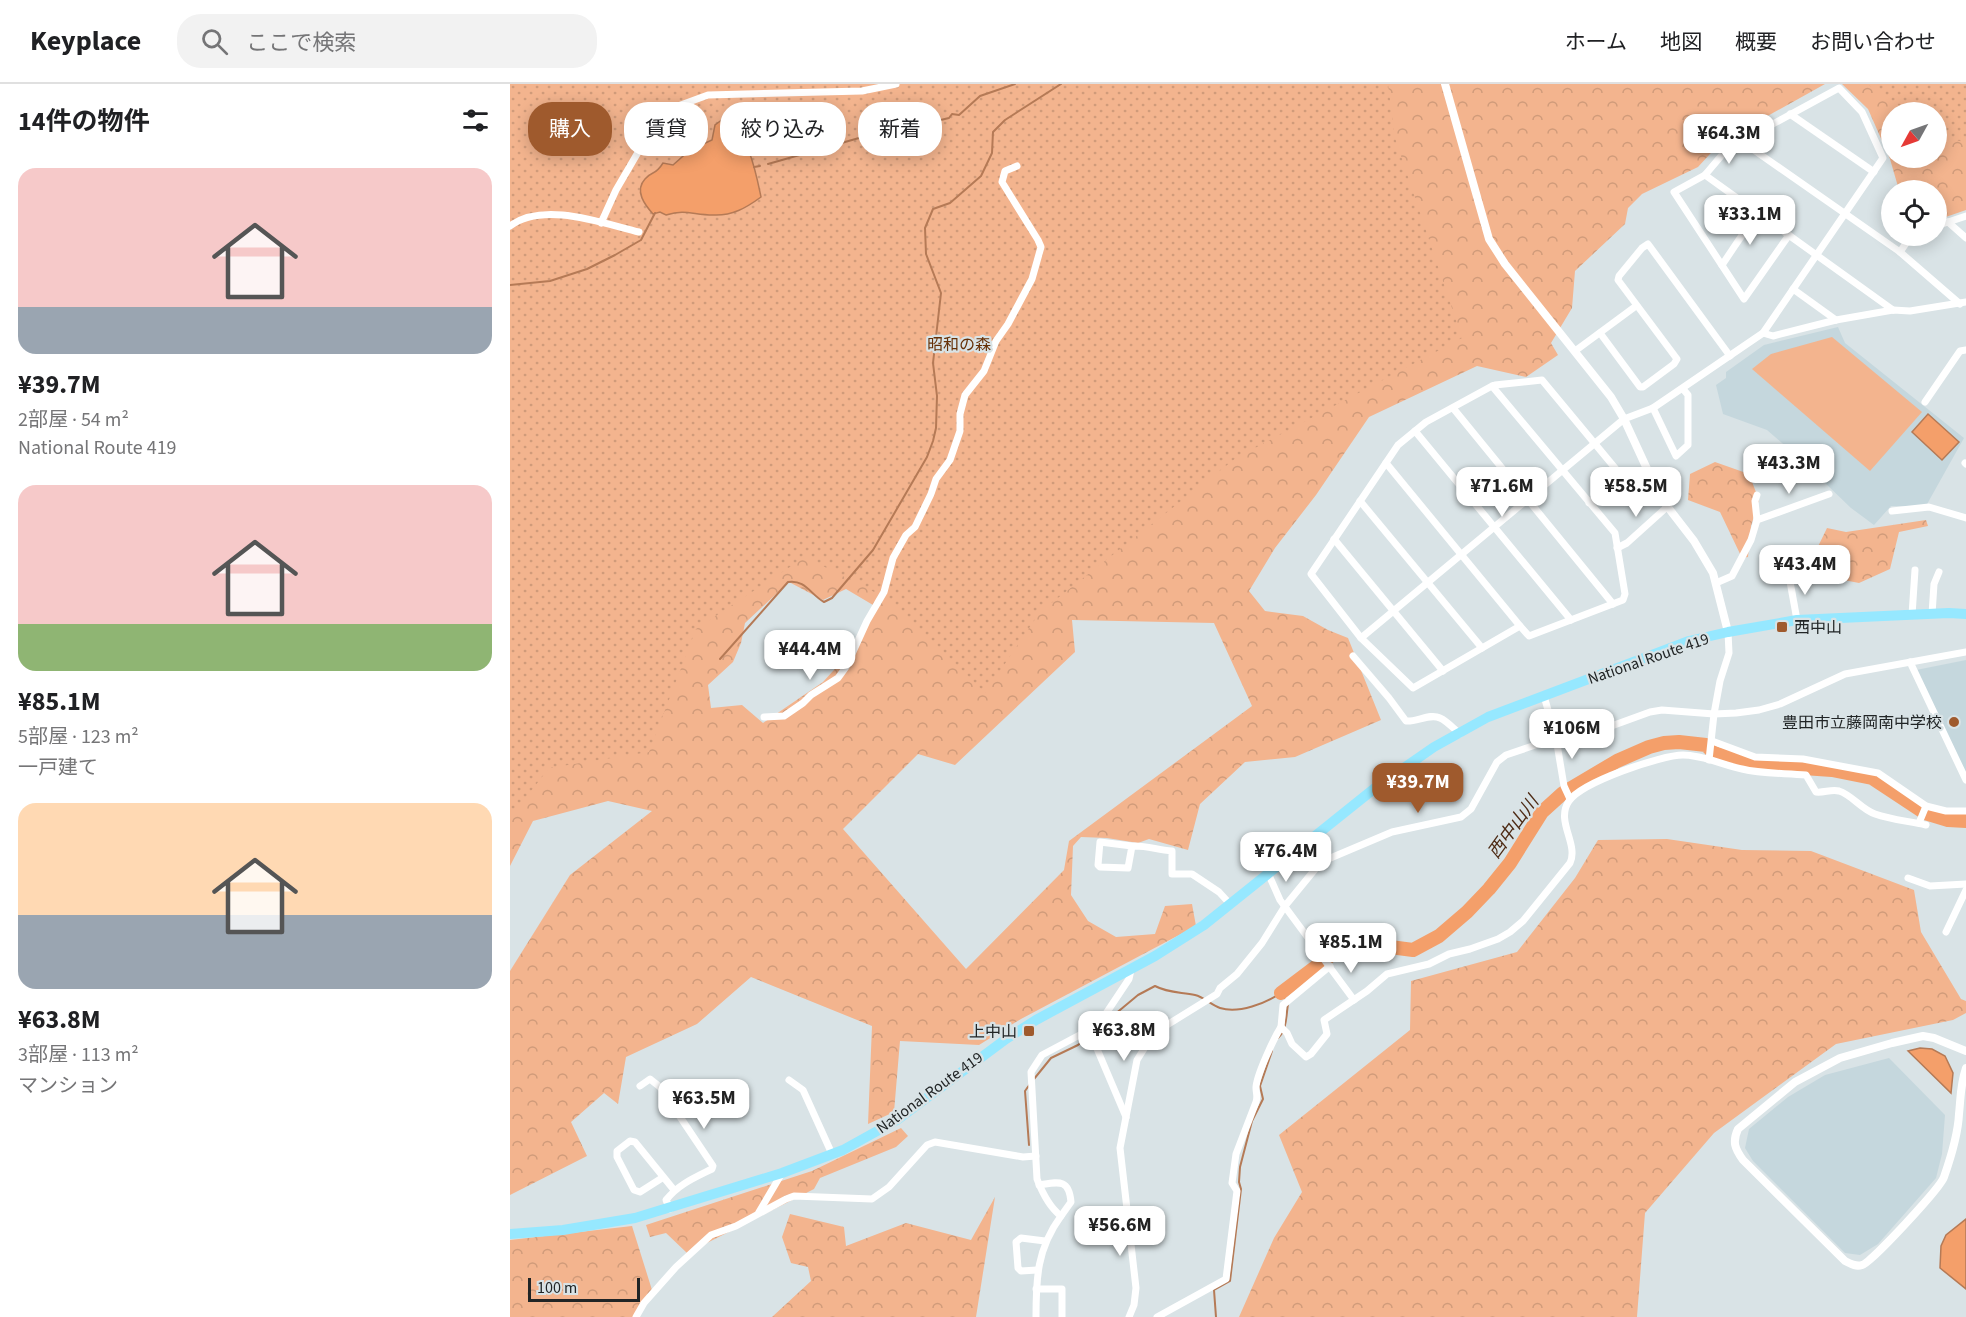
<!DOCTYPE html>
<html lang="ja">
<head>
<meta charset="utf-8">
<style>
  body { margin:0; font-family:"Source Sans 3","Noto Sans JP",sans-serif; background:#f2f2f2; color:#202124; height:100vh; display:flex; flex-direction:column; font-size:22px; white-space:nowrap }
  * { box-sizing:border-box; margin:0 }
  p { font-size:20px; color:#757577 }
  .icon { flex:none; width:33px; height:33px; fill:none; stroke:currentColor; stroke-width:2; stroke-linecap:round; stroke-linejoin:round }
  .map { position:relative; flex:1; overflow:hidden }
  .sheet { display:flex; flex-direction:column; background:#fff; width:510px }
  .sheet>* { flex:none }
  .top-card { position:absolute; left:18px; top:18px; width:570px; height:54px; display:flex; gap:12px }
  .needle { width:39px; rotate:230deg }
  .buttons { position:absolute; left:1371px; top:18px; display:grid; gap:12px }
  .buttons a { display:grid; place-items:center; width:66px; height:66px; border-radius:50%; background:#fff; box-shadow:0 3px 15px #0003; font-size:30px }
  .scale { position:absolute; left:18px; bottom:15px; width:112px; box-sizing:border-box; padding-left:6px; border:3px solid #212526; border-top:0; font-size:16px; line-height:21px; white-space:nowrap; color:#212526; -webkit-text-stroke:4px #d9e3e6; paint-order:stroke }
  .price { position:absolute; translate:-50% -51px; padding:0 14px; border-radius:12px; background:#fff; color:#222; font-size:20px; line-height:39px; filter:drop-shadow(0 2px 3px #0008) }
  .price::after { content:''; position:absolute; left:50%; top:36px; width:18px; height:14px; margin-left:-9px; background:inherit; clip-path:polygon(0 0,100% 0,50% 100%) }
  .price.current { background:#9f5a2d; color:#fff }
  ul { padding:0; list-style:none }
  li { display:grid; align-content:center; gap:12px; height:318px; padding:0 18px }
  li span { display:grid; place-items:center; height:186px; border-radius:18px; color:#555 }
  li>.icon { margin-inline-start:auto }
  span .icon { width:108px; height:108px; fill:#fffc; stroke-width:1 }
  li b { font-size:26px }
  h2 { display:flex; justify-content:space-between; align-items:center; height:72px; padding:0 18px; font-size:26px }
  .chip { padding:0 21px; border-radius:24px; background:#fff; box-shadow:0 3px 15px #0003; font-size:21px; line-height:54px }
  .chip.current { background:#9f5a2d; color:#fff }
  header { display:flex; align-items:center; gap:36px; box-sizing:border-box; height:84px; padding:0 30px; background:#fff; border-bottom:2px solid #e0e0e0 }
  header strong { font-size:28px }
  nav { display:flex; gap:33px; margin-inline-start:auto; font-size:21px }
  .search { width:420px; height:54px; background:#f2f2f2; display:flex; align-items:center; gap:15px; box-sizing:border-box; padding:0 21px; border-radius:24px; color:#757577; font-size:22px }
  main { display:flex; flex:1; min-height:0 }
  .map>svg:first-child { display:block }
  .built { fill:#c5d7dd }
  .forest { fill:url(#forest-crowns); fill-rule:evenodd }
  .park { fill:url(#park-dots) }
  .garden { fill:#f3b48e }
  .water { fill:#f49f6a; stroke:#b57a56; stroke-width:1.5 }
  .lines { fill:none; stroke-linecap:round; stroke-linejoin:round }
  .stream { stroke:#b57a56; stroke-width:2 }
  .river { stroke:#f49f6a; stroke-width:14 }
  .minor { stroke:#fff; stroke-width:7 }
  .tertiary { stroke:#fff; stroke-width:8 }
  .trunk { stroke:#96e8ff; stroke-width:10 }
  .poi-dot { fill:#9f5a2d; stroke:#d9e3e6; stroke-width:2 }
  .labels { text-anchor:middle; stroke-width:4.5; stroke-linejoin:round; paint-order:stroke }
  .park-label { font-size:16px; fill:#663006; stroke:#d9e3e6 }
  .poi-label { font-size:16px; fill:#212526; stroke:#d9e3e6; text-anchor:end }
  .street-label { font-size:16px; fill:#212526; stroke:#d9e3e6 }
  .water-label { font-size:18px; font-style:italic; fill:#4e2b15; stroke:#d9e3e6 }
</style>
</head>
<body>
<header>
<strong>Keyplace</strong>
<div class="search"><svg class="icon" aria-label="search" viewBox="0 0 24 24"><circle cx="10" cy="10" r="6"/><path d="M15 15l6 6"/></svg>ここで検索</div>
<nav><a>ホーム</a><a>地図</a><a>概要</a><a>お問い合わせ</a></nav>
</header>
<main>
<section class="sheet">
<h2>14件の物件<svg class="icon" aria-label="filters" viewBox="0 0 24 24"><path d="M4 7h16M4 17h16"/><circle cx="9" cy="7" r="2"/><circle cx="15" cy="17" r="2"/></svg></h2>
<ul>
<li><span style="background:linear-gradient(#f6c9c9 75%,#9aa5b1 0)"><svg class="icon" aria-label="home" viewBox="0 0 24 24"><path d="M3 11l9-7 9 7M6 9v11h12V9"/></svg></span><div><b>¥39.7M</b><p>2部屋 · 54 m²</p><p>National Route 419</p></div></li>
<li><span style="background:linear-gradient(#f6c9c9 75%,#8fb573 0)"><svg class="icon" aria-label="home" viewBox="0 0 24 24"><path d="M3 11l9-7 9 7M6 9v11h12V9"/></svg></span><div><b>¥85.1M</b><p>5部屋 · 123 m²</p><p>一戸建て</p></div></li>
<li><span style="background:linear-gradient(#ffd9b3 60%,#9aa5b1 0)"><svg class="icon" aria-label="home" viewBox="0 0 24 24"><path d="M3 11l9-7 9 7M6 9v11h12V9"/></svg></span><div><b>¥63.8M</b><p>3部屋 · 113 m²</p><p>マンション</p></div></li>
</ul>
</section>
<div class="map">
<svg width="1456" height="1233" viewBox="0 0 1456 1233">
  <defs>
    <pattern id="forest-crowns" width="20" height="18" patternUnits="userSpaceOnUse" patternTransform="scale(1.5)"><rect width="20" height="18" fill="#f3b48e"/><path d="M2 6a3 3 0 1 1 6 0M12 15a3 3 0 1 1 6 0" fill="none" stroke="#d09b7a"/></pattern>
    <pattern id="park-dots" width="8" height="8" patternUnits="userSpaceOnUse" patternTransform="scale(1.5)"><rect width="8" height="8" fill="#f3b48e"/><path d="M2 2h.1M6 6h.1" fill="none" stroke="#d09b7a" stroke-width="1.8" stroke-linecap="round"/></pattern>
  </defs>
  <rect width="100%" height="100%" fill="#d9e3e6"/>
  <g class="built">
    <polygon points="1328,243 1335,259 1454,354 1416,422 1381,422 1364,441 1341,424 1286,371 1257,346 1213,330 1206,301 1216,294 1216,288 1254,261"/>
    <polygon points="1456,576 1456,690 1406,586"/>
    <polygon points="1379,974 1435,1031 1432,1070 1426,1094 1368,1160 1350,1171 1335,1169 1243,1077 1235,1064 1239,1045 1278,1013 1315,991"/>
  </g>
  <g class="forest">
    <path d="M0,0h1315l-104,58 -23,25 -56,27 -14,14 -3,16 -50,47 -3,37 -21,35 7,12 -32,22 -49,-11 -108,51 -53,78 -41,53 -26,43 16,20 38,5 25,14 20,8 33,82 -86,37 -50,5 -45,42 -12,46 -39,-11 -11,4 -31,-5 -26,-1 -8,9 -2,49 17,26 28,16 39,-3 10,-28 27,-2 4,22 -175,93 -42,26 -79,-4 -6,71 -26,12 4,-98 -121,-49 -54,47 -71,33 -8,47 -14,-11 -33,29 16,34 -77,39v-224l60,-96 82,-64 -44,-10 -75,20 -23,45zM279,498l34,18 23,-11 27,16 -20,44 -30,33 -60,41 -21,-18 -31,3 -3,-23 25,-23 8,-19 4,-20zM562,536l142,3 38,83 -183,135 -5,29 -98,99 -123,-140 75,-75 37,11 120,-113z"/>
    <path d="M1332,0h124v126l-29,10 -1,-30h-37l-9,-31 -22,-50zM1382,28h44v46h-44z"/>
    <polygon points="1205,378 1239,390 1249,416 1241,442 1238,473 1232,474 1210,428 1178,416 1180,390"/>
    <polygon points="1416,436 1418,442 1389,448 1380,485 1349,499 1313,492 1300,479 1317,444 1336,448"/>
    <polygon points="1157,755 1232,766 1301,767 1404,806 1411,848 1451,915 1456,917 1456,929 1443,936 1326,960 1204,1049 1135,1129 1127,1233 729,1233 764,1154 792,1108 769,1051 900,946 901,897 1007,868 1065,794 1088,756"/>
    <polygon points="391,1044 398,1052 386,1063 310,1094 304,1105 177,1169 156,1149 140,1153 136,1141 302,1087"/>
    <polygon points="485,1113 466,1233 262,1233 301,1197 298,1183 281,1179 272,1153 280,1130 334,1143 336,1162 396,1139 461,1156"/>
    <polygon points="122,1142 142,1206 123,1233 0,1233 0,1156"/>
  </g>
  <g class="park">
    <polygon points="0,0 878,0 885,54 952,254 726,374 530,528 475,609 382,517 295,473 186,545 139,668 39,684 0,734"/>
    <polygon points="1357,0 1456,0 1456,58 1438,55 1427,47 1426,28 1399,28"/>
  </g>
  <polygon class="garden" points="1322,253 1412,328 1360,387 1242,285 1261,270"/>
  <g class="water">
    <path d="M213,35c25,10 33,54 38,78 -15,11 -29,19 -48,18 -20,0 -27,-6 -47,0l-6,-3 -7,2c-8,-9 -19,-23 -8,-35 8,-9 10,-3 18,-16l10,2 17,-15 22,-10 3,-15z"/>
    <polygon points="1418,330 1449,358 1432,376 1402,348"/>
    <polygon points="1410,964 1422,965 1435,972 1443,989 1441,1009 1398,967"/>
    <polygon points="1456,1135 1456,1205 1430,1184 1431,1162 1436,1151"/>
  </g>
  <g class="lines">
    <g class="stream">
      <polyline points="258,80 363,50 386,40 401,42 414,40 439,34 442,30 449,31 470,12 505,0"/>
      <polyline points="244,83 250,82"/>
      <polyline points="0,201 40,197 77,185 105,171 131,156 145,129"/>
      <path d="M210,575l68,-77c17,-3 23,13 36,20l8,-4 41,-48 54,-93 6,-16 3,-13 1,-32 -4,-33 8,-70 -15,-39 -1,-26 8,-19 17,-6 31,-27 11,-23 1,-21 12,-12 56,-36"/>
      <path d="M768,954c9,-8 8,-22 10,-34"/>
      <path d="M524,995l17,-21 27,-13 60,-50 17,-9c13,7 26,6 40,9 9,2 16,10 25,13 19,6 46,-5 61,-15l4,6"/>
      <polyline points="519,1061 515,1007 520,1000"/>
      <polyline points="706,1233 704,1206 720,1197 731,1105 729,1098 730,1083 742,1037 753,1015 750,1002 762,967"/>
    </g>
    <polyline class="river" points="771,909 824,869 836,863 850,859 903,866 929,852 957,828 979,805 1000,779 1032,728 1053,709 1107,677 1139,663 1154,659 1169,658 1196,661 1204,669 1222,674 1264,682 1322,686 1362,694 1415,729 1438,736 1456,737"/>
    <g class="minor">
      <polyline points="1280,30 1364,88"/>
      <polyline points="1231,57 1390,168 1450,220"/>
      <polyline points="1195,91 1383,226"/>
      <polyline points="1438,138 1456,154"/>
      <polyline points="91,139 106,106 144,41 168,22 198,11 352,7 386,0"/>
      <path d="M0,142c33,-25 92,-3 129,6"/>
      <polyline points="1426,142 1456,132"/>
      <polyline points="1390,168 1401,152"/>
      <polyline points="1212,181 1247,129"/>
      <polyline points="1283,205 1326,236"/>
      <polyline points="1090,249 1130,303 1133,303 1164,280 1167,275 1108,196 1109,192 1132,164 1138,160 1220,272"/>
      <polyline points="1253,249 1263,252 1326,236 1383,226 1400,227 1456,218"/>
      <polyline points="1065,267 1126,222"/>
      <polyline points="982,302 1105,449 1115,510 1113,516 1019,552 1010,542 903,604 851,554 801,490 888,361 916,338 982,302 985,301 1032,296 1110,390 1110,393 1079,419"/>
      <polyline points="1415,318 1450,267 1456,266"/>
      <polyline points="943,324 1103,520"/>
      <polyline points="1143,324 1166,372 1178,361 1178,311 1173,305"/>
      <polyline points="905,347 1061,536"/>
      <polyline points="876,379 1010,542"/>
      <polyline points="1455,379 1456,380"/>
      <polyline points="850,417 972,564"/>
      <polyline points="1382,427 1419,423 1456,434"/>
      <polyline points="1247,436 1319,410"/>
      <polyline points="824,455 933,587"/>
      <polyline points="1107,464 1117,459 1157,423"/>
      <polyline points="1279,492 1287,536"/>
      <polyline points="1206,499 1222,492 1241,456 1247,436 1245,417 1247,411"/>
      <polyline points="1422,530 1424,500 1429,488"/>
      <polyline points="1402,531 1405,486"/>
      <polyline points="851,554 1114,335 1143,324 1253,249 1373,74 1352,28 1329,4 1217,65 1195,91 1164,108 1234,215 1279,151"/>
      <path d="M843,572l36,42 17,23c11,1 24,-8 34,-3 7,3 14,11 20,16"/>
      <polyline points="1400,578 1456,696"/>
      <polyline points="1034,612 1046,654 1054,702 1060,715"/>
      <polyline points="254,633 274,632 293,619 301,611 328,594 336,583 357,537 374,508 383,474 396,451 405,443 421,410 426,395 440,376 450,347 450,330 455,311 474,287 486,257 498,240 522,195 531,163 528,156 492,98 495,87 507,82"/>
      <polyline points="1202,657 1245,673 1293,675 1368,689 1416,722 1436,727 1456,727"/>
      <polyline points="1199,676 1204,630 1210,597 1219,569 1218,548"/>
      <polyline points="1409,739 1416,722"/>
      <path d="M622,762l-32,-4 -2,23 2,2 28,1 4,-22c14,-1 25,4 40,5v23h20l27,18 11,12"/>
      <polyline points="758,789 770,816 844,916"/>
      <polyline points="1398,794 1420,802 1456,800"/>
      <polyline points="1436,848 1456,806"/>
      <polyline points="771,943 773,921 820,882"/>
      <polyline points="579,946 616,1033"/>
      <polyline points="279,996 293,1006 322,1070"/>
      <path d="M130,1002l10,-7 10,8 53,79 -1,3c-18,9 -33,15 -46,31l4,9"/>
      <polyline points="152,1094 130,1108 124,1106 107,1073 107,1067 120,1057 125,1058 164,1106"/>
      <path d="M529,1101c19,-3 30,-7 32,17l-10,14"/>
      <polyline points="249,1128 272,1089"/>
      <polyline points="527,1186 511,1187 508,1184 506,1158 511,1154 535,1157"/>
      <polyline points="526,1205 552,1205 552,1233"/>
      <polyline points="126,1233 134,1219 166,1183 201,1151 226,1142 276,1115 284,1112 362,1115 379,1103 417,1061 425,1058 513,1073 526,1072"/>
      <path d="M526,1233c0,-39 1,-68 25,-101 -12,-9 -19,-24 -24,-37l-6,-107 11,-17 47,-25 14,-12 26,-39 2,-9"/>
      <polyline points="619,1233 624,1221 626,1204 610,1064 627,976 644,949 707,910 710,904 727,890 752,859 775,822 811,778 882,748 951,733 961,725 987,678 996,671 1046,654 1085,648 1140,628 1152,626 1204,630 1226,629 1249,626 1270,620 1335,590 1456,568"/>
      <path d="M647,1233l69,-38 11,-88 -5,-8 4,-29 20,-52c2,-6 0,-9 0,-14 0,-12 18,-50 25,-61l6,6 5,11 14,13 5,-3 16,-20 -3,-14 43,-29 20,-17 42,-10 20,-10 21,-5 28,-10 12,-7 13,-11 47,-58c9,-19 -15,-42 -1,-62 13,-19 92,-46 114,-46 20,0 40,10 59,14 20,5 43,4 64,6l10,17c8,1 15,-3 23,-1 13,4 22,18 36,23 17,6 34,7 51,11"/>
    </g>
    <g class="tertiary">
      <polyline points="935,0 979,155 995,180 1101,313 1114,335 1150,413 1184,457 1203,489 1218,548"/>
      <path d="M1456,967l-32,-13 -11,-2 -31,7 -52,15 -45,24 -57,47c-6,13 -3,20 5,31l102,101c6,3 11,6 17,4 9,-2 79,-78 82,-88 7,-20 14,-42 15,-63 2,-18 1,-28 7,-46"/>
    </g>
    <polyline class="trunk" points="0,1150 53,1146 125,1134 272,1089 333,1066 387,1036 496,955 526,936 645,872 694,841 865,704 924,663 978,633 1179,557 1218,548 1287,536 1439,529 1456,530"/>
  </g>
  <g class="poi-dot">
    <rect x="1266" y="537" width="12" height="12" rx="3"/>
    <circle cx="1444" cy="638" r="6"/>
    <rect x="513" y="941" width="12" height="12" rx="3"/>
  </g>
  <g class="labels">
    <g class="park-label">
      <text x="449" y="266">昭和の森</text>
    </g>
    <g class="poi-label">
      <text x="1284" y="549" text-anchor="start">西中山</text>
      <text x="1432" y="644">豊田市立藤岡南中学校</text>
      <text x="507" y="953">上中山</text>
    </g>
    <g class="street-label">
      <text transform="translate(1138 574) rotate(-19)" y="6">National Route 419</text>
      <text transform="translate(419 1008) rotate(-36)" y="6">National Route 419</text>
    </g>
    <g class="water-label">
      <text transform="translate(1003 743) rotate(-54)" y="6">西中山川</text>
    </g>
  </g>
</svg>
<div class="buttons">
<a><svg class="needle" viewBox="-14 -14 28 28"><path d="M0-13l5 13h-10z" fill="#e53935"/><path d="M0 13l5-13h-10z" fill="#757577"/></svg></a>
<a><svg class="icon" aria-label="locate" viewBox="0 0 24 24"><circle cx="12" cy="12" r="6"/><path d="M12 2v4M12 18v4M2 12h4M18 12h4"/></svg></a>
</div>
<div class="scale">100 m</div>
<b class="price" style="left:1219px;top:81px">¥64.3M</b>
<b class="price" style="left:1240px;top:162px">¥33.1M</b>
<b class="price" style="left:1279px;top:411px">¥43.3M</b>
<b class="price" style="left:992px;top:434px">¥71.6M</b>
<b class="price" style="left:1126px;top:434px">¥58.5M</b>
<b class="price" style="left:1295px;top:512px">¥43.4M</b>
<b class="price" style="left:300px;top:597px">¥44.4M</b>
<b class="price" style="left:1062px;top:676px">¥106M</b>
<b class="price current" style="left:908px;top:730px">¥39.7M</b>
<b class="price" style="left:776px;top:799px">¥76.4M</b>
<b class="price" style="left:841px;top:890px">¥85.1M</b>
<b class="price" style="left:614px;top:978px">¥63.8M</b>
<b class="price" style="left:194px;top:1046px">¥63.5M</b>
<b class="price" style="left:610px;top:1173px">¥56.6M</b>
<div class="top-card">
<a class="chip current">購入</a>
<a class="chip">賃貸</a>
<a class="chip">絞り込み</a>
<a class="chip">新着</a>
</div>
</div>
</main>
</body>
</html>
